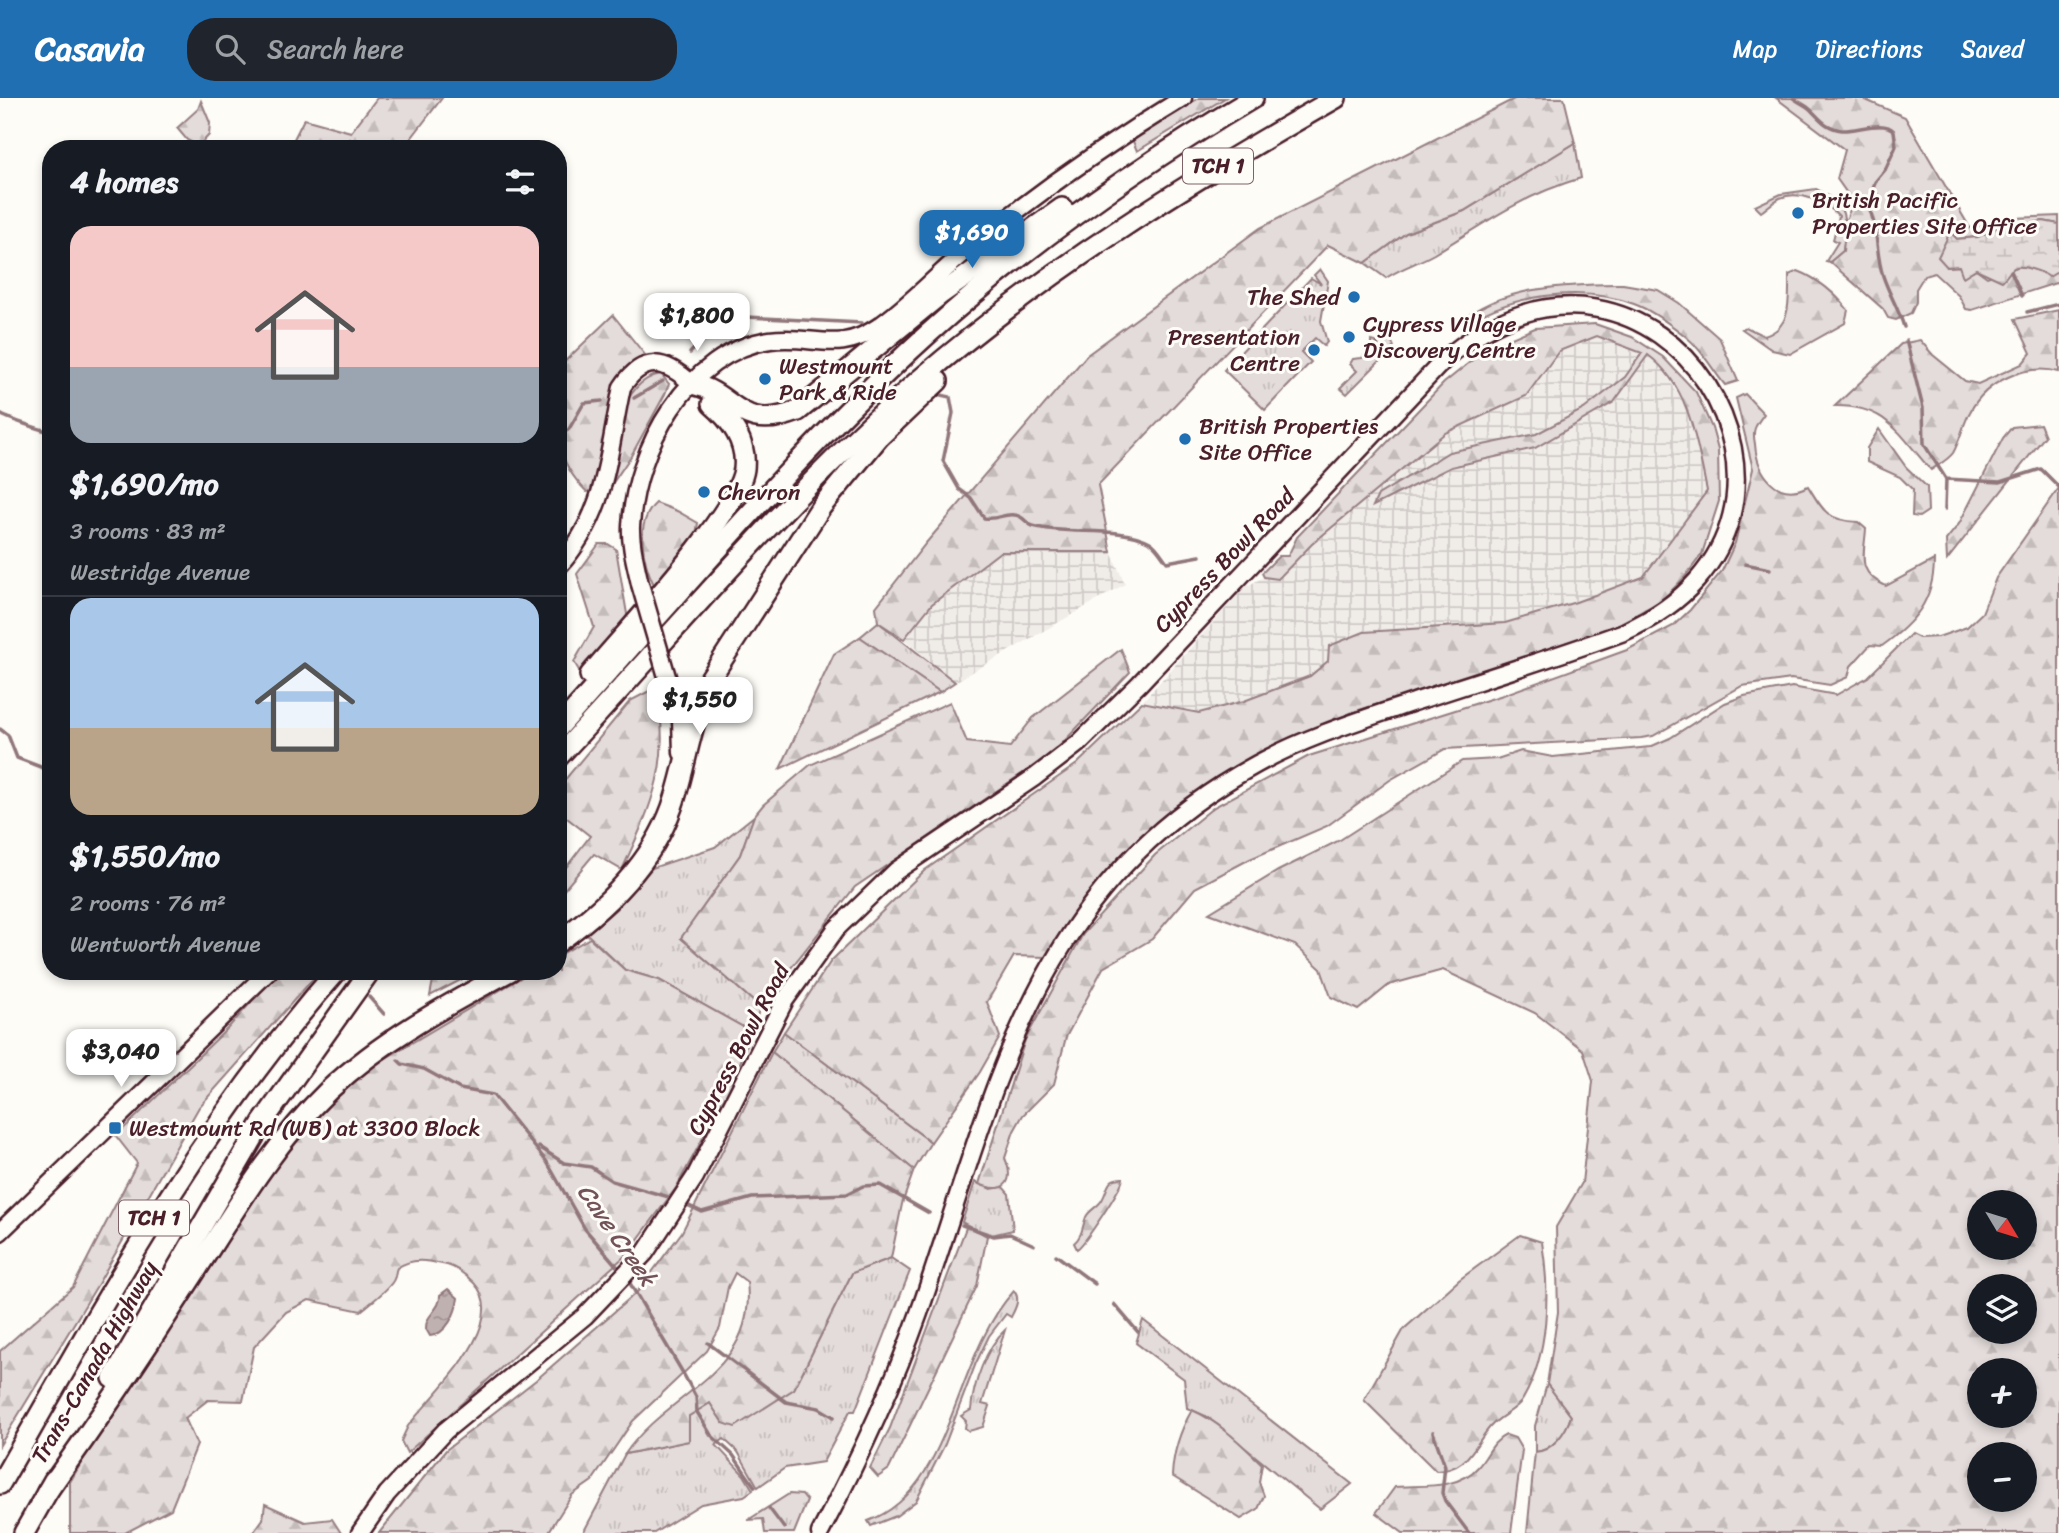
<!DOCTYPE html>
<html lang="en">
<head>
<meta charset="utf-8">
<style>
  body { margin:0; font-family:Sriracha,sans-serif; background:#20242c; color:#f1f3f6; height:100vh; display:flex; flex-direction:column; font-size:26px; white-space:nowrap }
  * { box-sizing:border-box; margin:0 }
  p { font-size:23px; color:#9ea1a6 }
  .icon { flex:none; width:38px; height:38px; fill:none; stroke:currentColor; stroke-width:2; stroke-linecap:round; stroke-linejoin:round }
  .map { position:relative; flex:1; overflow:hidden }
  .drawer { position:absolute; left:42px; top:42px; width:525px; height:840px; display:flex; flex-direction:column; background:#171b24; border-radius:28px; box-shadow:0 4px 10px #0003 }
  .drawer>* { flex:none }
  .needle { width:46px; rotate:128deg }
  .controls { position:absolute; left:1967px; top:1092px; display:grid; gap:14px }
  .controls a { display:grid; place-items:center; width:70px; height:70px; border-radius:50%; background:#171b24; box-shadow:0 4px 10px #0003; font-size:35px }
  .price { position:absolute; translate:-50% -60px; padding:0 16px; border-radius:14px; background:#fff; color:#222; font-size:23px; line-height:46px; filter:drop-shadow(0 2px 4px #0008) }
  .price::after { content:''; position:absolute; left:50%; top:42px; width:21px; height:16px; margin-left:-10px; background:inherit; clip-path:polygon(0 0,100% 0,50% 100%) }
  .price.on { background:#1f6fb2; color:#fff }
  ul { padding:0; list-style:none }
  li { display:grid; align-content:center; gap:14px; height:371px; padding:0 28px }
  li+li { border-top:2px solid #363941 }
  li span { display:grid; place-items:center; height:217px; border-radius:21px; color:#555 }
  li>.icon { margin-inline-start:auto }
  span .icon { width:126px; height:126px; fill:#fffc; stroke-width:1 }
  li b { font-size:30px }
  h2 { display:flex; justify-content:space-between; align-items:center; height:84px; padding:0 28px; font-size:30px }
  header { display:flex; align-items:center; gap:42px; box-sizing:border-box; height:98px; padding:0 35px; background:#1f6fb2; color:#fff }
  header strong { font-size:33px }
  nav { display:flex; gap:38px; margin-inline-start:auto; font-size:24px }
  .search { width:490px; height:63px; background:#20242c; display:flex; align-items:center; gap:18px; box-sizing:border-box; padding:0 24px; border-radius:28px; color:#9ea1a6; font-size:26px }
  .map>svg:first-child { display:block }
  .industrial { fill:url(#industrial-grid) }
  .grass { fill:url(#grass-tufts); stroke:#967e82; stroke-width:2 }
  .forest { fill:url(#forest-firs); stroke:#967e82; stroke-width:2; fill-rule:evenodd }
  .wetland { fill:url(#wetland-marsh); stroke:#967e82; stroke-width:2 }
  .water { fill:url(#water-ripples); stroke:#91777b; stroke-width:2 }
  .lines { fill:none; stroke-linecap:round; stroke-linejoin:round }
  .stream { stroke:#91777b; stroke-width:3.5 }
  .secondary-casing { stroke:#4a1f2b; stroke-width:21 }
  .highway-casing { stroke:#4a1f2b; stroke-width:24 }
  .secondary { stroke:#fdfcf7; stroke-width:16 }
  .highway { stroke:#fdfcf7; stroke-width:19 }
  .secondary-bridge-casing { stroke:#4a1f2b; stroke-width:21; stroke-linecap:butt }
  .secondary-bridge { stroke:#fdfcf7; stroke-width:16 }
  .poi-dot { fill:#1f6fb2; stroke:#fdfcf7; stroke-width:2.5 }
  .labels { text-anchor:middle; stroke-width:6; stroke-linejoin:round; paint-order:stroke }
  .shield { fill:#fdfcf7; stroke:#806168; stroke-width:2 }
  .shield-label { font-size:21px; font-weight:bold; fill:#4a1f2b }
  .poi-label { font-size:23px; fill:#4a1f2b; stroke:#fdfcf7; text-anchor:start }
  .street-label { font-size:23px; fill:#4a1f2b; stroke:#fdfcf7 }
  .water-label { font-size:24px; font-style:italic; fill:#73525a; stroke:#fdfcf7 }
</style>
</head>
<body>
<header>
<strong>Casavia</strong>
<div class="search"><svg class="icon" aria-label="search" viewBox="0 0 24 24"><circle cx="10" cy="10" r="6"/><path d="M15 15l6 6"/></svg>Search here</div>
<nav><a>Map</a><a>Directions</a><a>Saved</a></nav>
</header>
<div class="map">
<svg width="2059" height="1435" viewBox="0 0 2059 1435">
  <defs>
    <pattern id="industrial-grid" width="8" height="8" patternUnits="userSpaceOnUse" patternTransform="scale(1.75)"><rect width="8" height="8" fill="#f0ece8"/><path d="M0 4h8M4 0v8" fill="none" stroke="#cfcac7"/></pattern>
    <pattern id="grass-tufts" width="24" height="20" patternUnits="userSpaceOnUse" patternTransform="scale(1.75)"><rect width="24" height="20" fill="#e3dcda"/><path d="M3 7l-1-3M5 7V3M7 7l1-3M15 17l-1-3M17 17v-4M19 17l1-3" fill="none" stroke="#c4bcbb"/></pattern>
    <pattern id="forest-firs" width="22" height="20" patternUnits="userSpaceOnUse" patternTransform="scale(1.75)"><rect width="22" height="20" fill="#e3dcda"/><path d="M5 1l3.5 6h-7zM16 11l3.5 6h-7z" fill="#c4bcbb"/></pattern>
    <pattern id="wetland-marsh" width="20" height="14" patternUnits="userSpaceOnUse" patternTransform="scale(1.75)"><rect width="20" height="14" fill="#e3dcda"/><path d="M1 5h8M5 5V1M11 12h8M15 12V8" fill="none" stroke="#c4bcbb"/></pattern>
    <pattern id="water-ripples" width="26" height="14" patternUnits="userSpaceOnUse" patternTransform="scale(1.75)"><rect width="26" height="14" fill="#c0b1b1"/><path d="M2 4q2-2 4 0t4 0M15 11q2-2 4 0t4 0" fill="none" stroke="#9e8f90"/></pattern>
  </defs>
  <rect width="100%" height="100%" fill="#fdfcf7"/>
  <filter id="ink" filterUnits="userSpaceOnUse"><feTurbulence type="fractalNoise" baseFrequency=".0143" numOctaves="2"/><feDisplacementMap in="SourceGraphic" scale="14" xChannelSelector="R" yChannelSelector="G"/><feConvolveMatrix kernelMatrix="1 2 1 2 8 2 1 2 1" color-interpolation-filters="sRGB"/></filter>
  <g filter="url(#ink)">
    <g class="industrial">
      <polygon points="1597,238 1648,257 1660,266 1690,316 1707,393 1642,479 1576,504 1505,525 1364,534 1310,578 1244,603 1199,615 1142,604 1245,489 1264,479 1278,481 1312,446 1445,335 1526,298 1559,253"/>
      <polygon points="1000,454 1111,454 1125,486 955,584 904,541 932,506"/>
    </g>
    <g class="grass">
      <path d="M1575,45l6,35c-60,18 -95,44 -147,76 -16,9 -33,14 -48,24l-21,-15 41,-30 58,-22z"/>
      <path d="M1816,91c32,16 31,29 27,62l-13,11 -4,-1 12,-19 -5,-2 6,-24c-13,-14 -40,-26 -59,-18 -6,3 -13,10 -19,14l-6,-6 26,-12z"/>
      <polygon points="1320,171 1328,183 1321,223 1327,244 1324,248 1315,240 1301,254 1311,264 1265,312 1224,272 1236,259 1244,266 1246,263 1239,256 1311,180 1321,186 1314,177"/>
      <polygon points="1382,238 1391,242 1394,249 1347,296 1340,290 1357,273 1350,266 1353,261 1362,260 1371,250 1371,243 1376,244 1379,256 1378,244"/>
      <polygon points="878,524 955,584 940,594 860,539"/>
      <polygon points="754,718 740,757 681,840 760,909 752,934 659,882 625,872 587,836 616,811 652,770 715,749"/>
      <polygon points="784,934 931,1044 914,1072 772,954"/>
      <polygon points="975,1084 991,1091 1003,1089 1009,1096 1013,1132 987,1138 962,1124"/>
      <polygon points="891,1160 910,1173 855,1313 850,1313 823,1364 785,1370 758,1389 738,1354 724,1341 716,1347 744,1377 753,1392 744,1398 701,1406 654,1435 583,1435 625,1356 689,1343 689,1318 710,1305 723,1325 794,1291 852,1175"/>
      <path d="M1014,1193c7,8 1,18 -3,26l-5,-3 -17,22 -13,27 -31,81 -29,57 -20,15 -25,10 -3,-5c86,-31 84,-163 146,-230z"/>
      <polygon points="1143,1222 1352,1386 1320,1411 1206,1318 1187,1310 1184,1281 1136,1245"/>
      <path d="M1005,1232l-23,74 8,2 -7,21 -14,4 -4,-3 1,-7 -5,-5 10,-6c2,-25 15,-63 34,-80z"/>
      <path d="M1547,1286l24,32c-5,17 -19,35 -36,36v-26z"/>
      <polygon points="789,1396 802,1397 807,1403 794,1435 765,1435 763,1421 748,1422"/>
    </g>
    <g class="forest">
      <polygon points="377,0 442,0 403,51 357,51 350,41 340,51 284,51 291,47 304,21 351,34"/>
      <polygon points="1199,0 1225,0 1137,53 1132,41"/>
      <polygon points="1516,0 1564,0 1575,45 1464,113 1406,135 1365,165 1328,147 1098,387 1111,454 1000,454 932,506 904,541 878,524 876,509 926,445 1087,257 1260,130"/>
      <polygon points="1776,0 1861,0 1905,19 1970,130 2013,120 2059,118 2059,126 2043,123 2017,128 2004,126 1978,139 1956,141 1954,136 1947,169 1959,168 1970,174 1976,171 1987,179 2020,168 2043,174 2059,173 2059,184 1972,212 1966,211 1959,198 1934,175 1924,178 1916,191 1916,204 1911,215 1896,222 1888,220 1883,211 1830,164 1843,153 1846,122 1853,104 1837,81 1845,52"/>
      <polygon points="201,3 210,25 209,37 199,48 187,42 177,30 198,11"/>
      <path d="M1798,173c19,7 38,23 50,39l-3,13 -55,31 -18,-4 -30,-21 4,-2 18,9c28,-8 25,-36 25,-61z"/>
      <path d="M1623,186l35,6 21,13 41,36 18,42 -13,4c-14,-17 -23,-36 -41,-50 -14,-11 -33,-25 -50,-31 -53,-19 -127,-10 -172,23l-4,-4c44,-38 109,-38 165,-39z"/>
      <path d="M2059,212v62c-33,-9 -73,9 -89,40 -7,12 -10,29 -17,41 -5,7 -15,12 -22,17 -31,-34 -43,-65 -96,-64l66,-62 19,-4 13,15 32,26 13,3 44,-20 9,-11 -16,-34z"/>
      <path d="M613,217l36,45 -23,12 -14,23 -14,91 -4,5 -7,1c-39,-38 -29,-73 -29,-124z"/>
      <path d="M1595,226l37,13 31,20 33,35 16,36 6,22 1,51 -17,53 -18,24 -22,22 -45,25 -105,38 -159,49 -137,65 -170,180 -32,-1 -27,46 13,35 -20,35 -49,70 -147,-110 47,-71 94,-91 152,-106 65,-62 57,11 45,-12 66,-25 18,-15 1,-15 35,-14 141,-9 71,-21 67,-25 64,-86c-10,-47 -17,-105 -59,-136l-34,47 -79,46 -84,19 -78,39 5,-11 71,-43 87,-18 48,-25 41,-32 17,-24 -45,-17 -38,15 -33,45 -81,37 -133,111 -34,35 -14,-2 -2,-4 17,-17h9l9,-19 147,-154 42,-34 49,-21z"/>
      <path d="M661,276l8,10 -4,10 -34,62 -19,28c1,-37 5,-102 49,-110z"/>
      <path d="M1745,296l19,20c-3,4 -7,9 -9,14 -2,5 -1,11 0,16 2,29 22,58 53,42 15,25 20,35 50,36l8,7c-2,28 -10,43 20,57l48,-26c0,41 -20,63 -52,86l-12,-1 -19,21 -3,11 -18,8 -39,-6 -49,7 -89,50 -12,2 -196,11 -55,31 -63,46 -77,33 -55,29 -43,51 -49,29 -37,69 -12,47 -31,31 -9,16 -9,27c10,24 0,37 -26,26l46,-144 58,-106 72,-79 59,-48 95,-51 194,-61 124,-45 46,-24 17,-16 32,-39 13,-28 18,-74 -17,-71z"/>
      <polygon points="2040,326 2045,338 1947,462 1946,442 1959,426 2003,340 2012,329"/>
      <polygon points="1879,331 1906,369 1927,389 1928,413 1919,419 1912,418 1913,392 1900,379 1867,364 1867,350"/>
      <path d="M2059,390v1045h-532l8,-81c17,-1 31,-19 36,-36l-24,-32 11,-72 -2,-85 26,-44 11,-102 -10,-31 -48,-37 -92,-43 -54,15 -31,25 -27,-13 -10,-28 -26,-24 -86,-32 69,-42 62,-31 122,-79 35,-2 24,-8 32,6 97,-10 20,-9 55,-35 19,-7 48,-9 44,8 32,-18 43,-43 8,4 19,-1 29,-10 15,-14 14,-35zM1979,1104h46v46h-46zM1979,1188h46v46h-46zM1979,1272h46v46h-46zM1979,1356h46v46h-46z"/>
      <path d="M656,405l21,8 21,12 -2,11 -36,49 -6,2c-11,-23 -20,-62 2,-82z"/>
      <polygon points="599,446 608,446 616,451 627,516 625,530 583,579 574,564 594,529 577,476"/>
      <polygon points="860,539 940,594 780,671 834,556"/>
      <polygon points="1121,551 1130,574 1054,654 855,789 760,909 681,840 740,757 754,718 763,707 810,667 950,604 967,644 1010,649 1033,620"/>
      <path d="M655,590c19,70 -4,119 -33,182l-28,-16 -36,43v-19l32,-42 -32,-25v-23l72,-87z"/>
      <path d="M590,840l35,32 34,10 93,52 -21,54 -55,102 -49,66 -220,199 -6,-12 7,-15c25,-32 104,-103 66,-143 -8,-8 -16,-15 -27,-18 -19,-4 -33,-8 -50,3 -2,4 -1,7 -3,11 -3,9 -25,25 -33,32l-52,-11 -23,12 -32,35 -11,54 -35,-1 -23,18 12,27 -26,64 -46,24h-55v-51l31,-53 191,-288 64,-65 176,-105h26v-15z"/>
      <polygon points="279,873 320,873 199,1009 98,1186 0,1347 0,1253 73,1189 137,1065 116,1038 228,930"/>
      <polygon points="441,873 478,873 430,898 433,882"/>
      <path d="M772,954l142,118 -12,34 -11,54 -39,15 -58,116 -59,38 -12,-4 -13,-20 -21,13v25l-64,13c43,-64 133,-80 122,-172l-12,-9 -7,14 -8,41 -13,23 -74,70 -41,60 -20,14 -24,38h-169l67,-83 90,-70 102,-89 44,-59z"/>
      <path d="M1123,1080c0,8 -39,67 -46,71l-3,-6c9,-8 8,-16 12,-26 3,-7 12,-10 16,-17 7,-12 4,-22 21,-22z"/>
      <polygon points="967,1127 987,1138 977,1188 889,1371 878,1379 870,1370 890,1330"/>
      <path d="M1520,1137l22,7c8,50 7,112 -19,157 -6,11 -24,17 -33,28 -18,21 -22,43 -54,44l-72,-71 40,-71 55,-49z"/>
      <path d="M1192,1312c28,12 49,34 70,54l-3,18 5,14 -6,13 -17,10 -69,-43c1,-23 9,-47 20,-66z"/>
      <path d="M1506,1337l9,3 7,12 -11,83h-108l-27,-20 19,-26c28,-2 63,3 83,-20 10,-11 14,-26 28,-32z"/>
      <polygon points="265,1406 305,1424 332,1421 341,1435 253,1435 263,1421"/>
    </g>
    <path class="wetland" d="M2043,123l16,3v47l-10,6c-6,-5 -27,-13 -35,-9 -4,2 -8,10 -12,13l-26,-12 -13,8 -4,-11 -12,1 -9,-10 12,-25 7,7 21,-2 26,-13 13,2z"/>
    <path class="water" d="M448,1191l10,9c-2,15 -11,36 -28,38l-4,-7c-1,-15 15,-19 14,-34z"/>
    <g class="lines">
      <g class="stream">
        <path d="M1793,0c5,4 13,7 18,12 10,10 15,18 31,20 15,1 42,-11 52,1l2,15 -11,24 -10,12 -7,24c11,22 7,46 15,70 6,18 16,34 21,51"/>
        <polyline points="2011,173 2022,198"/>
        <polyline points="2027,214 2059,206"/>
        <polyline points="746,219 862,225"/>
        <polyline points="1906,242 1923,310 1924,346 1946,381 2000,384 2041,371 2059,389"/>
        <polyline points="690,255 706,238"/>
        <path d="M941,297l9,2 3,16 -10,48 16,28 12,9 13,20c15,2 19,-5 31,-3 9,1 11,9 18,11 35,10 86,-1 117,16 7,4 12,14 17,20l33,-6"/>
        <polyline points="634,300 663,283"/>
        <path d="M0,316c6,4 41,16 51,18"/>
        <polyline points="558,339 569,331 584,305 602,303"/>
        <polyline points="1945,411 1946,381"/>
        <polyline points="1745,466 1770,471"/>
        <polyline points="0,631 8,637 17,660 51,673"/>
        <polyline points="369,899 384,916"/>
        <polyline points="398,962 402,966 424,971 460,991 493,997 547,1064 585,1131 621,1173"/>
        <polyline points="539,1049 564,1065 591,1069 612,1083 676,1101"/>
        <polyline points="683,1105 702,1114 752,1100 847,1096 863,1088 880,1087 929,1115"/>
        <polyline points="962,1127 994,1138 1010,1136 1034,1147"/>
        <polyline points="1056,1157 1095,1186"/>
        <polyline points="628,1182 683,1275 696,1299 697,1314 711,1337 733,1357 755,1389"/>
        <polyline points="1114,1206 1138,1234"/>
        <polyline points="708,1245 786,1304 819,1310 834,1319"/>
        <polyline points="1433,1334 1445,1368 1442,1395 1445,1403 1469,1435"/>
        <polyline points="769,1410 784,1430"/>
      </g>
      <g class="secondary-casing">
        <g id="secondary">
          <path d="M558,469c50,-55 49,-111 64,-180 22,-33 44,-27 70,-3"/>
          <path d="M640,486c-4,-19 -10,-38 -9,-58 4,-77 57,-174 139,-186 43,-6 67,15 108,-13 32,-22 58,-51 88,-76 68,-56 141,-107 217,-153"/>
          <polyline points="671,592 681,622 682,655"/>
          <polyline points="0,1134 269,873"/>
          <path d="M360,1435l27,-39 58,-63 140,-115 60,-63 50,-76 90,-177 51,-71 60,-58 139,-94 44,-34 60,-59 305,-324c210,-185 431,159 180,272 -69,25 -140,47 -210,70 -53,18 -108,35 -157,62 -228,125 -260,326 -338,549 -27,76 -61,148 -99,220"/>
        </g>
      </g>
      <g class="highway-casing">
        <g id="highway">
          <path d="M692,286c44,9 45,50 106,27l143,-117 121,-86"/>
          <path d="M590,577c34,-41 148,-161 154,-206 3,-27 -12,-48 -32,-65"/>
          <polyline points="675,600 690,602 702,593 821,409 879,339 938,283"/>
          <path d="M558,630c121,-133 237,-274 370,-394 100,-90 209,-167 325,-236"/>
          <path d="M558,659c118,-126 229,-261 359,-375 130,-113 270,-199 419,-284"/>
          <path d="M558,844c50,-36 99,-84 117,-144 12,-38 15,-71 32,-108"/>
          <polyline points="113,1280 262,1025 370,873"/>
          <path d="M0,1386c102,-178 200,-358 337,-513"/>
          <path d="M47,1394c50,-70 97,-140 143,-212 42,-65 82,-135 138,-189 54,-51 117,-85 182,-120"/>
          <polyline points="24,1435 54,1382"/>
        </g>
      </g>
      <use href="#secondary" class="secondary"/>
      <use href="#highway" class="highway"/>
      <g class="secondary-bridge-casing">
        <polyline id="secondary-bridge" points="640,486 670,589"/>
      </g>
      <use href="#secondary-bridge" class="secondary-bridge"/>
    </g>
  </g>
  <g class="poi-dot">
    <circle cx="1798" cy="115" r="7"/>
    <circle cx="1354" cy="199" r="7"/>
    <circle cx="1349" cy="239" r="7"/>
    <circle cx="1314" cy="252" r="7"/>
    <circle cx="765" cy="281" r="7"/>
    <circle cx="1185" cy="341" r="7"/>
    <circle cx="704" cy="394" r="7"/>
    <rect x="108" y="1023" width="14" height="14" rx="3.5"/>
  </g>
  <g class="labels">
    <g class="shield">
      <rect x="1183" y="50.5" width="70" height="35" rx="5"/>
      <rect x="119" y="1102.5" width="70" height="35" rx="5"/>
    </g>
    <g class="shield-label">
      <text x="1218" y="75">TCH 1</text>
      <text x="154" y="1127">TCH 1</text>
    </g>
    <g class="poi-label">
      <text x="1812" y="110">British Pacific<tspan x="1812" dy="26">Properties Site Office</tspan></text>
      <text x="1340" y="207" text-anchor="end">The Shed</text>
      <text x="1363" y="234">Cypress Village<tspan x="1363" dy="26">Discovery Centre</tspan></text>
      <text x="1300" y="247" text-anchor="end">Presentation<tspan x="1300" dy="26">Centre</tspan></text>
      <text x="779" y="276">Westmount<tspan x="779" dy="26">Park &amp; Ride</tspan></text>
      <text x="1199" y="336">British Properties<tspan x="1199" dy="26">Site Office</tspan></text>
      <text x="718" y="402">Chevron</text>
      <text x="129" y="1038">Westmount Rd (WB) at 3300 Block</text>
    </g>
    <g class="street-label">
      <text transform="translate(1224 462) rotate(-46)" y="8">Cypress Bowl Road</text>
      <text transform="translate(738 951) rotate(-62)" y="8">Cypress Bowl Road</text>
      <text transform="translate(94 1264) rotate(-60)" y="8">Trans-Canada Highway</text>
    </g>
    <g class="water-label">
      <text transform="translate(617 1137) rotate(55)" y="8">Cave Creek</text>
    </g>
  </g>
</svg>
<div class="controls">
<a><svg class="needle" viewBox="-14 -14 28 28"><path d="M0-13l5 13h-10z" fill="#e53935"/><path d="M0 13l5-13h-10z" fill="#9ea1a6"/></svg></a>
<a><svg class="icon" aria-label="layers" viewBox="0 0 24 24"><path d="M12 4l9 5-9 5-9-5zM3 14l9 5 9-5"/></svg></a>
<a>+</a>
<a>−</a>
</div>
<b class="price on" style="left:972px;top:172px">$1,690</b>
<b class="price" style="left:697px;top:255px">$1,800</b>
<b class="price" style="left:700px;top:639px">$1,550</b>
<b class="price" style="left:121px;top:991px">$3,040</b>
<section class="drawer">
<h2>4 homes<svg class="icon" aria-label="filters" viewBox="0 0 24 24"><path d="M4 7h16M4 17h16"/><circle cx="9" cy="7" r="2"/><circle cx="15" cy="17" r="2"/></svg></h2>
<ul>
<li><span style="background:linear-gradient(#f6c9c9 65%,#9aa5b1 0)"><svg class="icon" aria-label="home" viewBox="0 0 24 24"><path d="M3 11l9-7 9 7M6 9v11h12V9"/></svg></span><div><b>$1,690/mo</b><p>3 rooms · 83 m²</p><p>Westridge Avenue</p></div></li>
<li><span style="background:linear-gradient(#a9c7e8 60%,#b9a48a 0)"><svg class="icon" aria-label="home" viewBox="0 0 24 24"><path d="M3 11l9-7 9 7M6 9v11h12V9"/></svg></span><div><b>$1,550/mo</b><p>2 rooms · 76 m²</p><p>Wentworth Avenue</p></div></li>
</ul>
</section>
</div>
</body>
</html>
